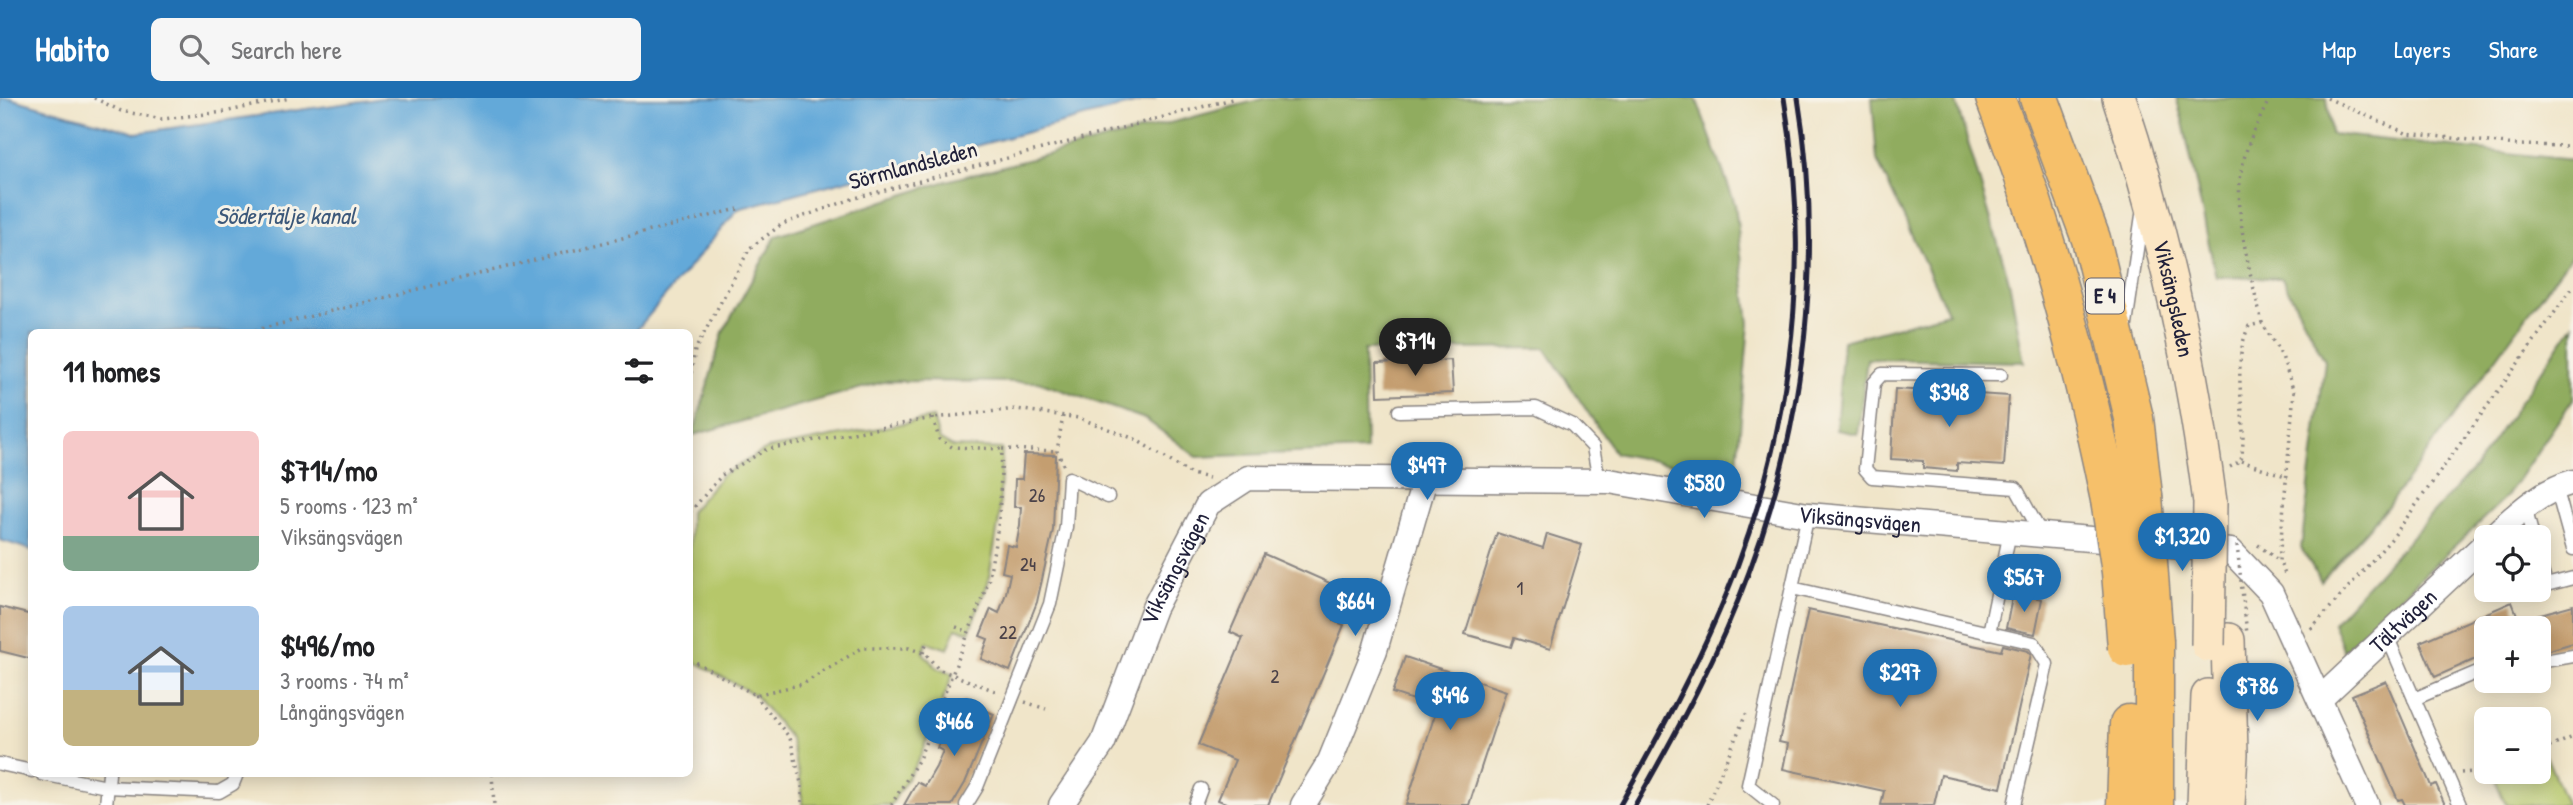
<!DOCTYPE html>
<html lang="en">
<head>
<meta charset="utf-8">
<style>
  body { margin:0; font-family:"Patrick Hand",sans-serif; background:#f6f6f6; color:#202124; height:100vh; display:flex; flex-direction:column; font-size:26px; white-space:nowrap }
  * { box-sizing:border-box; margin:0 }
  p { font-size:23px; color:#757577 }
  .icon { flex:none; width:38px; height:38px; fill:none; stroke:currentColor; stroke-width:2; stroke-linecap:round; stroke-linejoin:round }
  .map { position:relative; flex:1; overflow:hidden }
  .sheet { position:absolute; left:28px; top:231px; width:665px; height:448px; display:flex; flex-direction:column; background:#fff; border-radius:10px; box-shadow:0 4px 18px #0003 }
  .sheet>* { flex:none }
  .fabs { position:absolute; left:2474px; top:427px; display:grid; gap:14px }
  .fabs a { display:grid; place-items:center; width:77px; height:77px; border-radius:10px; background:#fff; box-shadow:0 4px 18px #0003; font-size:35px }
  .price { position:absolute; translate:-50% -60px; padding:0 16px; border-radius:24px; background:#1f6fb2; color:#fff; font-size:23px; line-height:46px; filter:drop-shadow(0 2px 4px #0008) }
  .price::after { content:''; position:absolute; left:50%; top:42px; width:21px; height:16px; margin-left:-10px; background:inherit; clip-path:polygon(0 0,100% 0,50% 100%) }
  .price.active { background:#222; color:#fff }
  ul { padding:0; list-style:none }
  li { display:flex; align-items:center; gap:21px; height:175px; padding:0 35px }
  li span { display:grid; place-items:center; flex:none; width:196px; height:140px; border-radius:10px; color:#555 }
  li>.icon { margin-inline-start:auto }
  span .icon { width:84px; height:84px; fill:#fffc; stroke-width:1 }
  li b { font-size:30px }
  h2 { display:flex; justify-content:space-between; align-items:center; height:84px; padding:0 35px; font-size:30px }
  header { display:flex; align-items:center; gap:42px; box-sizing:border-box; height:98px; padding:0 35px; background:#1f6fb2; color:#fff }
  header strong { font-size:33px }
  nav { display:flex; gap:38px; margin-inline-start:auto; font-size:24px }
  .search { width:490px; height:63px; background:#f6f6f6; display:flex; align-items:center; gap:18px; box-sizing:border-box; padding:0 24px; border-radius:10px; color:#757577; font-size:26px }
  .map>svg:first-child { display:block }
  .green { fill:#b6c76a; stroke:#6c7452; stroke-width:2 }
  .forest { fill:#90ac5e; stroke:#59674c; stroke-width:2 }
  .water { fill:#63a9d9; stroke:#42668a; stroke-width:2 }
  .building { fill:#c49e6f }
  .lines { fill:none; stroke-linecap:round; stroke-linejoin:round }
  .lane-casing { stroke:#898482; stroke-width:15 }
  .street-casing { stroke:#898482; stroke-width:27 }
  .secondary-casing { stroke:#898482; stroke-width:36 }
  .highway-casing { stroke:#898482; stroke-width:41 }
  .path { stroke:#898482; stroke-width:3.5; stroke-dasharray:2 5; stroke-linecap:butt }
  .lane { stroke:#fff; stroke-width:12 }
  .street { stroke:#fff; stroke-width:24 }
  .secondary { stroke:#fbe6c4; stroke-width:33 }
  .highway { stroke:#f6c06b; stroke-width:38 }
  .rail { stroke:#22223b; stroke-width:5 }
  .secondary-bridge-casing { stroke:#898482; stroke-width:36; stroke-linecap:butt }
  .highway-bridge-casing { stroke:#898482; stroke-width:41; stroke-linecap:butt }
  .path-bridge { stroke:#898482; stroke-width:3.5; stroke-dasharray:2 5; stroke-linecap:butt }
  .secondary-bridge { stroke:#fbe6c4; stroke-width:33 }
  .highway-bridge { stroke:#f6c06b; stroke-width:38 }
  .labels { text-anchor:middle; stroke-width:6; stroke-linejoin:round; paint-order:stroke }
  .number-label { font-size:19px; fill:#4a4148 }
  .shield { fill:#f7f3e8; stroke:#62616f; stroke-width:2 }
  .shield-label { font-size:21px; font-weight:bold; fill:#22223b }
  .street-label { font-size:23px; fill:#22223b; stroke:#f7f3e8 }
  .water-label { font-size:24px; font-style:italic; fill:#3c587a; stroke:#f7f3e8 }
</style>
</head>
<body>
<header>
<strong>Habito</strong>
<div class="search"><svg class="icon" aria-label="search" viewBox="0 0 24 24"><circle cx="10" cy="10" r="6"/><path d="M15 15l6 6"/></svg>Search here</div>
<nav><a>Map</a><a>Layers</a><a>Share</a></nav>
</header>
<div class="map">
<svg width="2573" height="707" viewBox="0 0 2573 707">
  <rect width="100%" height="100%" fill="#f7f3e8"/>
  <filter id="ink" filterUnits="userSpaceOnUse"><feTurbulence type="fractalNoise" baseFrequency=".0143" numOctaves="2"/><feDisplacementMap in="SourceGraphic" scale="14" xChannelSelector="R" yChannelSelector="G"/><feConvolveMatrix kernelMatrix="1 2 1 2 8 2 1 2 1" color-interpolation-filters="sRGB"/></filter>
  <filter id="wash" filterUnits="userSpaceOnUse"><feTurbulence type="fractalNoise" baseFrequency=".00686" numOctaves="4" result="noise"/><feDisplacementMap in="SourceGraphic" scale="28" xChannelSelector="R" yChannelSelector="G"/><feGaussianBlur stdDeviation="1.57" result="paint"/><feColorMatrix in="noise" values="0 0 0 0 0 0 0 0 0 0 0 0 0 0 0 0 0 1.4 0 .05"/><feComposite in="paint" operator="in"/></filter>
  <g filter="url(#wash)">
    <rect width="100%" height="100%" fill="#f0e5c9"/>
    <g class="green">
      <polygon points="933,320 939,341 953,349 1002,351 999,422 988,485 969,534 956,530 948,551 927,544 923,555 938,571 953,576 919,661 891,707 802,707 802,689 790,640 755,597 690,561 690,414 722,377 767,351"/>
      <polygon points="2539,642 2567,707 2506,707 2492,674 2539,674"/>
    </g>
    <g class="forest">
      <polygon points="1266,0 1696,0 1735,106 1749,225 1736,379 1615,355 1545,250 1364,252 1366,352 1197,359 1145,321 1038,284 887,283 693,337 723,234 776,138 946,83"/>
      <polygon points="1872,0 1955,0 2009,183 2024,264 1867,261 1858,336 1836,332 1843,243 1948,215 1877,62"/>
      <polygon points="2176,0 2327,0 2331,36 2573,62 2573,155 2387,409 2321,483 2301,450 2325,263 2282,180 2216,179 2183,24"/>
      <polygon points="2573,227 2573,301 2507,398 2344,553 2333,525 2475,369"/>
    </g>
    <polygon class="water" points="0,0 9,0 136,35 384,0 1156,0 738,111 635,234 32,234 31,452 0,442"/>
    <g id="blocks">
      <g class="building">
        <polygon points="1451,262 1453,295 1378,298 1377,265"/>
        <polygon points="1895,291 2009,298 2004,368 1957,365 1957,373 1923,370 1923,363 1891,361"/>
        <polygon points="1024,356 1056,357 1053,432 1037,504 1010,573 981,561 988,541 980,538 991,511 999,515 1006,495 1010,476 1002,474 1007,447 1016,449 1020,427 1021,409 1014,409 1015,381 1022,381"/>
        <polygon points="1497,435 1543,450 1547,436 1582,447 1550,551 1514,540 1511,549 1465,536"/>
        <polygon points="1264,456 1348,493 1334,523 1344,527 1268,707 1231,707 1218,702 1235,662 1198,647 1243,540 1230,534"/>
        <polygon points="2013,495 2042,501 2035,536 2006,530"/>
        <polygon points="2512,504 2519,522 2573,507 2573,545 2539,555 2539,530 2487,530 2487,556 2435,579 2420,544"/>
        <polygon points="0,509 32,517 32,561 0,553"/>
        <polygon points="1808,512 2001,553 2003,547 2028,553 2031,556 2001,690 1941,677 1934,707 1881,707 1884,693 1783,671 1788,646 1779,644"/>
        <polygon points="1405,559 1506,593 1469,707 1406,707 1437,610 1392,595"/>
        <polygon points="2386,583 2431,688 2436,686 2445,707 2405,707 2402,701 2398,702 2352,597"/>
        <polygon points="963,603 994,616 965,685 952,707 904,707 917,684 925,688 936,669 943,653 937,650 947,624 954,626"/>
      </g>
    </g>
  </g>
  <g filter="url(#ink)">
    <use href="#blocks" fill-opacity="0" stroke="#898482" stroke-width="2"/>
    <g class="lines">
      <g class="lane-casing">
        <g id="lane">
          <polyline points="2126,227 2142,117"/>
          <polyline points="2001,277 1882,276 1874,285 1865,371 1872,379 2016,390 2042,437"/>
          <polyline points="1399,313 1536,310 1572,327 1593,349 1599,383"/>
          <polyline points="2556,389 2573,451"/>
          <polyline points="2525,409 2533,439"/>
          <polyline points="2539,461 2546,487 2573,480"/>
          <polyline points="1792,490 2034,545 2047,566 2014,707"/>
          <polyline points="1989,535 2010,434"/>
          <polyline points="2387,538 2460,707"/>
          <polyline points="2539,564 2573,558"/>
          <polyline points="2414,601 2487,570"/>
          <polyline points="0,666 32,673"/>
          <polyline points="42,676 107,689 219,694 233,686 237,676"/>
          <polyline points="106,707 109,676"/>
          <polyline points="966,707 977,689 1050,506 1066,429 1069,380 1108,399"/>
          <polyline points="1195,707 1201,691"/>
          <polyline points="1773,707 1748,687 1808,417"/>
        </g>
      </g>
      <g class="street-casing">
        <g id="street">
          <path d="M2492,439c25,-23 48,-46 81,-55"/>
          <path id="s1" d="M2320,601l167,-157"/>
          <path id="s2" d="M1061,707l42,-62 51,-135 54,-104 40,-26 361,3 199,34 423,36 40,42 96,212"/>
          <polyline points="1303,707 1330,663 1375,552 1425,381"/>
        </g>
      </g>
      <g class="secondary-casing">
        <g id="secondary">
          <path id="s3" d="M2119,0c44,132 73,266 91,404"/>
          <polyline points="2204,707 2208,598"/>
          <polyline points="2228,707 2231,656 2228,542"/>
        </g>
      </g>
      <g class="highway-casing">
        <g id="highway">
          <path d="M1995,0c51,131 87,264 115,402"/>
          <polyline points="2039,0 2091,141 2134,320 2143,398"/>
          <polyline points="2126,707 2129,626"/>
          <polyline points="2154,707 2154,544"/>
        </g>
      </g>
      <g class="path">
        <polyline points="94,0 121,13 162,21 224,14 290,0"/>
        <polyline points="2327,0 2406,35 2516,47 2573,48"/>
        <path d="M2262,225c-10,-44 -28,-105 -21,-150 4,-27 17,-51 29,-75"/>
        <polyline points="248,234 738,111"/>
        <polyline points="690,282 695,252 750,150 782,126 855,100 1236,0"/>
        <polyline points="1063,318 1057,353 1064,368"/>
        <polyline points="933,320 939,341 952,349 1002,351"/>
        <polyline points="2241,363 2288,379"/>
        <path d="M2230,369l11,-6c8,-44 -12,-93 8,-135l13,-3 20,33 12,36 -15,169 6,13"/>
        <polyline points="690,414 722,377 767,351 933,320 1016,311 1079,320 1135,341 1191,376 1209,380"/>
        <polyline points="2258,447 2279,463"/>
        <polyline points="956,529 969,534"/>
        <polyline points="2311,531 2393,439 2573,189"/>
        <polyline points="923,555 927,543"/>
        <polyline points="690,561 755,597 803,586 862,550 909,550 926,556 938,571 998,594"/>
        <polyline points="755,597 790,640 802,689 802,707"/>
        <polyline points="1025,604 1046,611"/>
        <polyline points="2543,652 2573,639"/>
        <polyline points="2461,675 2487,673"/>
        <polyline points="492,676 494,707"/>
        <polyline points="891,707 919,661 988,485 999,422 1002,351 1057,353"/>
        <polyline points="1707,707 1746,616"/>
      </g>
      <use href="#lane" class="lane"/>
      <use href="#street" class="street"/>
      <use href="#secondary" class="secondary"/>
      <use href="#highway" class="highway"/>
      <g class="rail">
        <path d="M1620,707c43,-77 86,-155 117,-238 56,-149 74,-312 47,-469"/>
        <path d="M1635,707c43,-75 84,-151 114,-233 56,-149 75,-316 49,-474"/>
      </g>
      <g class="secondary-bridge-casing">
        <polyline id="secondary-bridge" points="2208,547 2210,404"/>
      </g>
      <g class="highway-bridge-casing">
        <g id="highway-bridge">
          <polyline points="2143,398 2154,544"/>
          <polyline points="2110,402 2121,474 2127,550"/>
        </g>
      </g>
      <polyline class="path-bridge" points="2237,447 2247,536"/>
      <use href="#secondary-bridge" class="secondary-bridge"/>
      <use href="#highway-bridge" class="highway-bridge"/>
    </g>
  </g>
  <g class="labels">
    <g class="number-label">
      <text x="1037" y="404">26</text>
      <text x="1028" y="473">24</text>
      <text x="1520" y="497">1</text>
      <text x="1008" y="541">22</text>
      <text x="1275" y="585">2</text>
    </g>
    <rect class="shield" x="2086" y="180.5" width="38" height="35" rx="5"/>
    <g class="shield-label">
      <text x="2105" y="205">E 4</text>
    </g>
    <g class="street-label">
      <text transform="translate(913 67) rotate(-15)" y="8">Sörmlandsleden</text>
      <text dy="8" stroke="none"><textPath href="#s3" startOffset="208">Viksängsleden</textPath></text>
      <text dy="8" stroke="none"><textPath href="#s2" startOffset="999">Viksängsvägen</textPath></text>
      <text dy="8" stroke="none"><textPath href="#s2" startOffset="264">Viksängsvägen</textPath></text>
      <text dy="8" stroke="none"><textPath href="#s1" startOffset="114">Tältvägen</textPath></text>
    </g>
    <g class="water-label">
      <text x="286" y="126">Södertälje kanal</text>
    </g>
  </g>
</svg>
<div class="fabs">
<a><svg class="icon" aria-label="locate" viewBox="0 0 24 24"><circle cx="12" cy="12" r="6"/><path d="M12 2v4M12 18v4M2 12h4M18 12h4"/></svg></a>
<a>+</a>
<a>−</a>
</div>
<b class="price active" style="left:1415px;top:280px">$714</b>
<b class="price" style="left:1949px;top:331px">$348</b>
<b class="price" style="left:1427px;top:404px">$497</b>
<b class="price" style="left:1704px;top:422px">$580</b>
<b class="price" style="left:2182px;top:475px">$1,320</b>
<b class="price" style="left:2024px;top:516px">$567</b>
<b class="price" style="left:1355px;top:540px">$664</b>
<b class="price" style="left:1900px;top:611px">$297</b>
<b class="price" style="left:2257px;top:625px">$786</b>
<b class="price" style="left:1450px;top:634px">$496</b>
<b class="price" style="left:954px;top:660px">$466</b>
<section class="sheet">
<h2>11 homes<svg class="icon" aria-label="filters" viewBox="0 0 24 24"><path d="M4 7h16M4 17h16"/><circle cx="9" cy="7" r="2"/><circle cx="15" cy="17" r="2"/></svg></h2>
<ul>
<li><span style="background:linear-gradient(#f6c9c9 75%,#7fa58c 0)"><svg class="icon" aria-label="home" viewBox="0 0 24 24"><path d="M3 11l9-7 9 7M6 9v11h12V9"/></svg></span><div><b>$714/mo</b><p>5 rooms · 123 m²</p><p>Viksängsvägen</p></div></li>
<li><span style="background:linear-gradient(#a9c7e8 60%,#c2b280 0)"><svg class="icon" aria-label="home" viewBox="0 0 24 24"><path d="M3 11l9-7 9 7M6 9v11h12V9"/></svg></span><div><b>$496/mo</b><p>3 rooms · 74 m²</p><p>Långängsvägen</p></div></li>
</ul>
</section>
</div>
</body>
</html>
